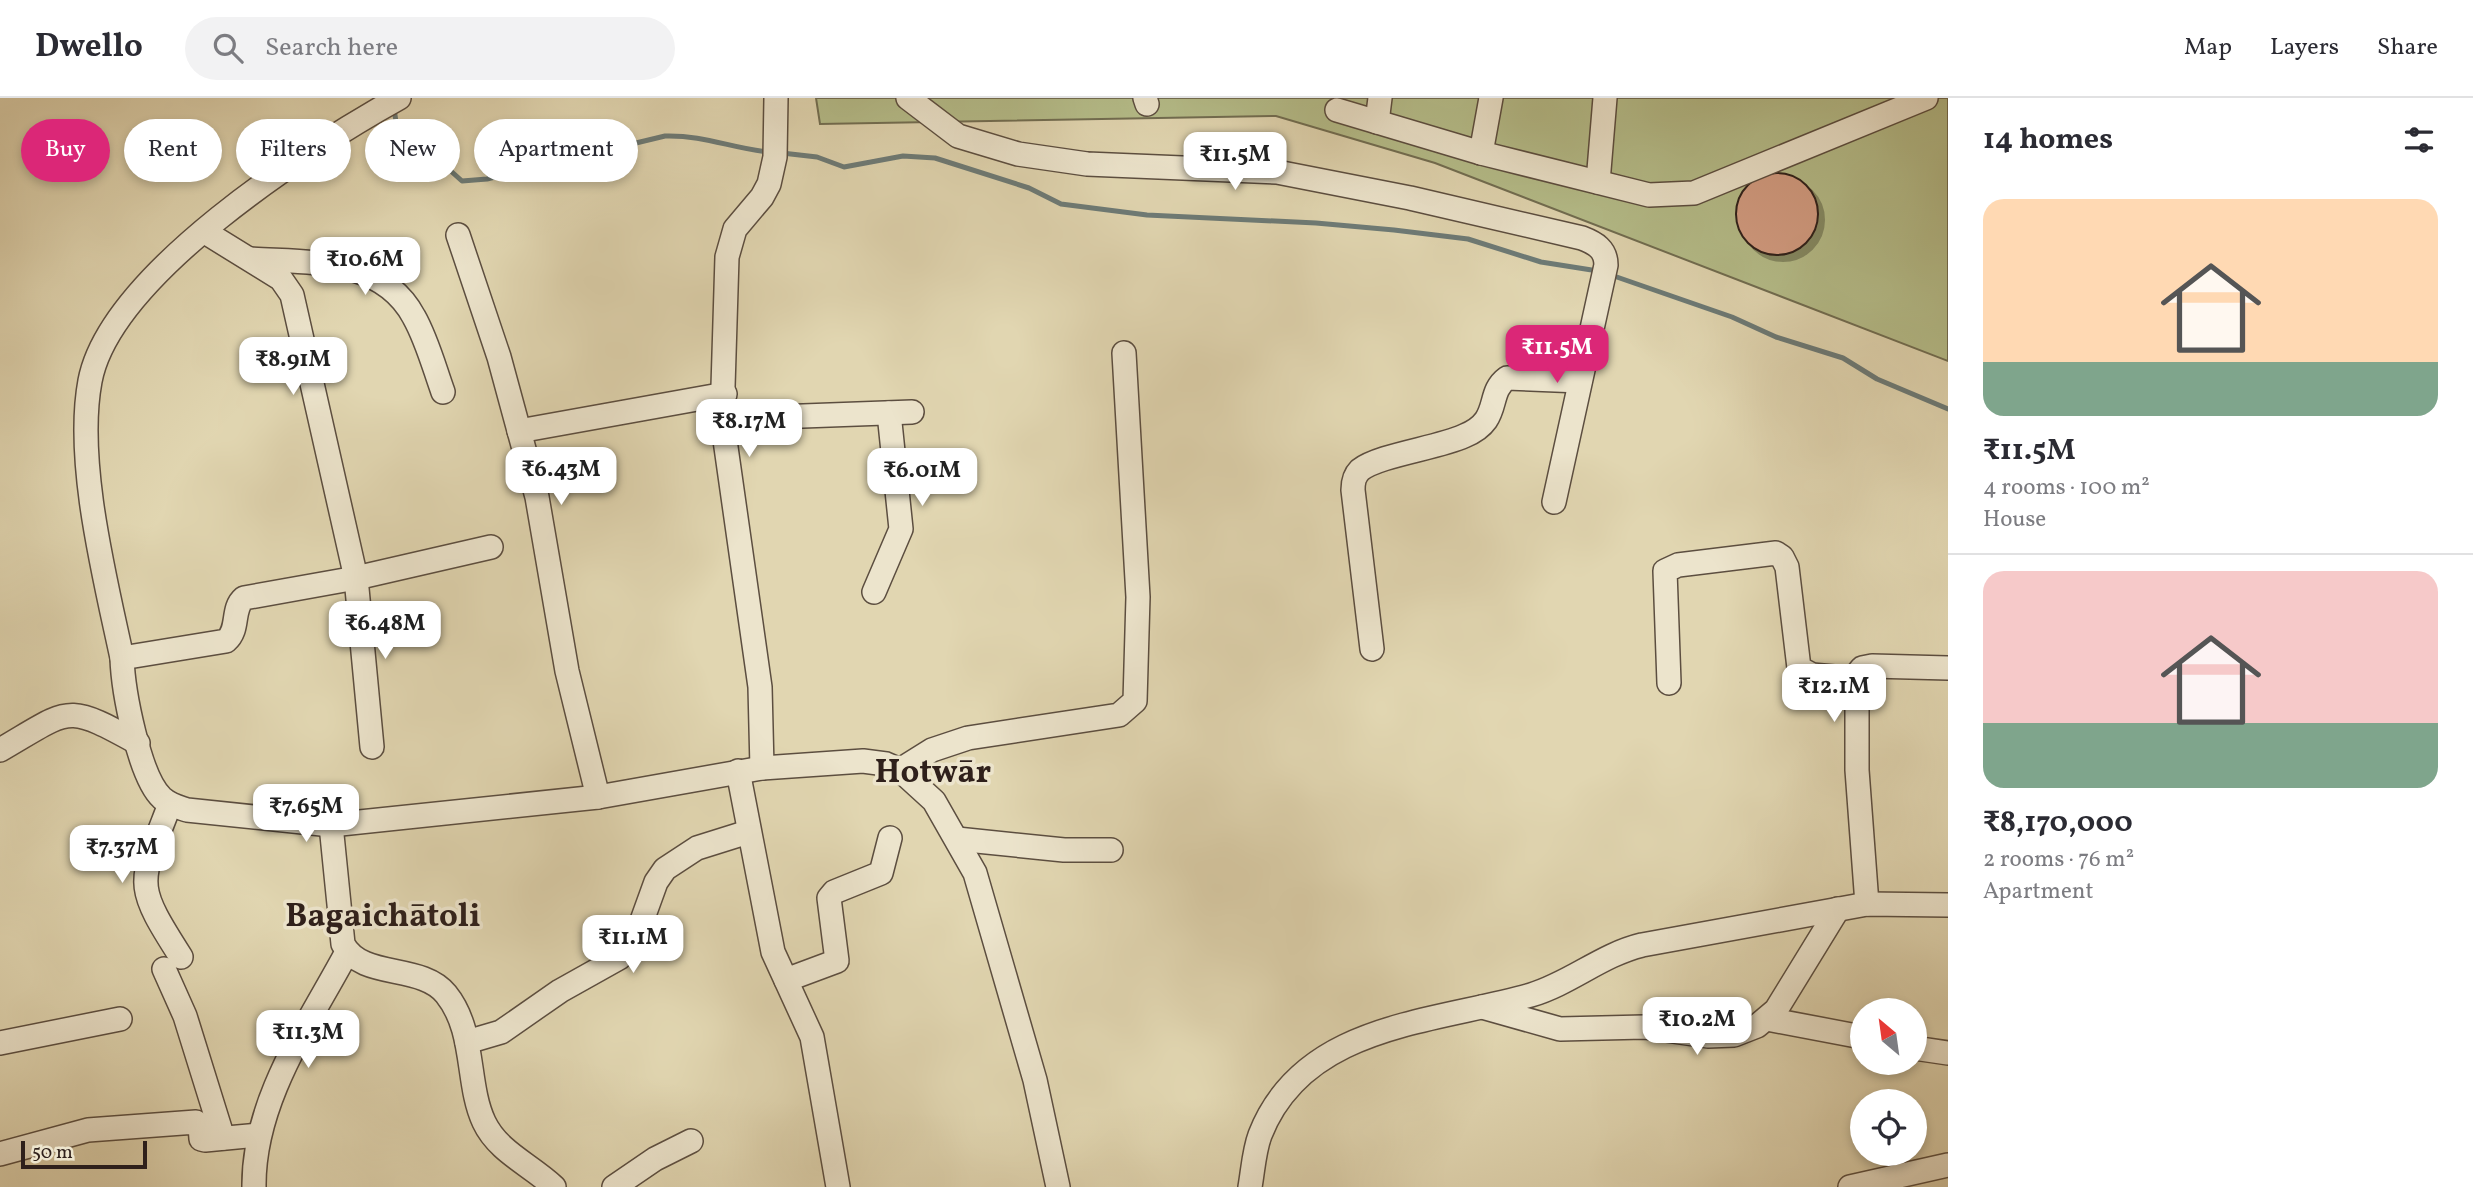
<!DOCTYPE html>
<html lang="en">
<head>
<meta charset="utf-8">
<style>
  body { margin:0; font-family:Vollkorn,serif; background:#f2f2f3; color:#2b2b33; height:100vh; display:flex; flex-direction:column; font-size:26px; white-space:nowrap }
  * { box-sizing:border-box; margin:0 }
  p { font-size:23px; color:#7c7c81 }
  .icon { flex:none; width:38px; height:38px; fill:none; stroke:currentColor; stroke-width:2; stroke-linecap:round; stroke-linejoin:round }
  .map { position:relative; flex:1; overflow:hidden }
  .drawer { display:flex; flex-direction:column; background:#fff; width:525px }
  .drawer>* { flex:none }
  .hud { position:absolute; left:21px; top:21px; width:665px; height:63px; display:flex; gap:14px }
  .needle { width:46px; rotate:331deg }
  .fabs { position:absolute; left:1850px; top:900px; display:grid; gap:14px }
  .fabs a { display:grid; place-items:center; width:77px; height:77px; border-radius:50%; background:#fff; box-shadow:0 4px 10px #0003; font-size:35px }
  .scale { position:absolute; left:21px; bottom:18px; width:126px; box-sizing:border-box; padding-left:7px; border:4px solid #2f201b; border-top:0; font-size:19px; line-height:24px; white-space:nowrap; color:#2f201b; -webkit-text-stroke:5px #ece4cc; paint-order:stroke }
  .price { position:absolute; translate:-50% -60px; padding:0 16px; border-radius:14px; background:#fff; color:#222; font-size:23px; line-height:46px; filter:drop-shadow(0 2px 4px #0008) }
  .price::after { content:''; position:absolute; left:50%; top:42px; width:21px; height:16px; margin-left:-10px; background:inherit; clip-path:polygon(0 0,100% 0,50% 100%) }
  .price.on { background:#db2777; color:#fff }
  ul { padding:0; list-style:none }
  li { display:grid; align-content:center; gap:14px; height:371px; padding:0 35px }
  li+li { border-top:2px solid #e1e1e2 }
  li span { display:grid; place-items:center; height:217px; border-radius:21px; color:#555 }
  li>.icon { margin-inline-start:auto }
  span .icon { width:126px; height:126px; fill:#fffc; stroke-width:1 }
  li b { font-size:30px }
  h2 { display:flex; justify-content:space-between; align-items:center; height:84px; padding:0 35px; font-size:30px }
  .pill { padding:0 24px; border-radius:32px; background:#fff; box-shadow:0 4px 10px #0003; font-size:24px; line-height:63px }
  .pill.on { background:#db2777; color:#fff }
  header { display:flex; align-items:center; gap:42px; box-sizing:border-box; height:98px; padding:0 35px; background:#fff; border-bottom:2px solid #e1e1e2 }
  header strong { font-size:33px }
  nav { display:flex; gap:38px; margin-inline-start:auto; font-size:24px }
  .search { width:490px; height:63px; background:#f2f2f3; display:flex; align-items:center; gap:18px; box-sizing:border-box; padding:0 24px; border-radius:38px; color:#7c7c81; font-size:26px }
  main { display:flex; flex:1; min-height:0 }
  .map>svg:first-child { display:block }
  .green { fill:#b5bd8a; stroke:#726e52; stroke-width:2 }
  .lines { fill:none; stroke-linecap:round; stroke-linejoin:round }
  .stream { stroke:#6d7b77; stroke-width:5 }
  .building { fill:#d39d83; stroke:#2f201b; stroke-width:2; filter:url(#shadow) }
  .minor-casing { stroke:#5c4e40; stroke-width:26 }
  .minor { stroke:#ece4cc; stroke-width:23 }
  .labels { text-anchor:middle; stroke-width:7; stroke-linejoin:round; paint-order:stroke }
  .district-label { font-size:33px; font-weight:bold; fill:#2f201b; stroke:#ece4cc }
</style>
</head>
<body>
<header>
<strong>Dwello</strong>
<div class="search"><svg class="icon" aria-label="search" viewBox="0 0 24 24"><circle cx="10" cy="10" r="6"/><path d="M15 15l6 6"/></svg>Search here</div>
<nav><a>Map</a><a>Layers</a><a>Share</a></nav>
</header>
<main>
<div class="map">
<svg width="1948" height="1089" viewBox="0 0 1948 1089">
  <defs>
    <filter id="shadow"><feDropShadow dx="6" dy="6" stdDeviation="0" flood-color="#0004"/></filter>
  </defs>
  <rect width="100%" height="100%" fill="#e1d6b1"/>
  <filter id="stains"><feTurbulence type="fractalNoise" baseFrequency=".00286" numOctaves="4"/><feColorMatrix values="0 0 0 0 .2 0 0 0 0 .09 0 0 0 0 .02 0 0 0 .5 -.17"/></filter>
  <radialGradient id="worn" r=".72"><stop offset=".6" stop-color="#630" stop-opacity="0"/><stop offset="1" stop-color="#630" stop-opacity=".3"/></radialGradient>
  <polygon class="green" points="816,0 1948,0 1948,263 1435,65 1276,18 820,26"/>
  <g class="lines">
    <g class="stream">
      <path d="M394,10l2,14 66,59 25,-2 178,-43c40,-1 65,12 104,16"/>
      <polyline points="782,55 817,59 844,69 903,58 935,60 1029,90 1061,106 1147,117 1316,125 1394,132 1468,141 1541,164 1598,173"/>
      <polyline points="1611,177 1732,219 1776,239 1843,260 1877,281 1948,311"/>
    </g>
  </g>
  <circle class="building" cx="1777" cy="116" r="41"/>
  <g class="lines">
    <g class="minor-casing">
      <g id="minor">
        <path d="M399,0c-90,50 -289,177 -309,283 -15,80 15,197 32,277 1,32 17,119 40,140 7,7 16,9 25,12l144,15 267,-28 164,-29 101,-7 23,3 14,6 34,31 41,72 60,207 23,107"/>
        <path d="M908,0l50,38 60,18 69,10 190,8 133,26 172,40c13,5 24,11 24,27l-52,237"/>
        <polyline points="1145,0 1147,6"/>
        <polyline points="1337,12 1481,55 1649,97 1694,95 1926,0"/>
        <polyline points="1377,24 1380,0"/>
        <polyline points="1481,55 1491,0"/>
        <polyline points="1598,84 1605,0"/>
        <polyline points="205,134 281,181 292,197 356,480 372,649"/>
        <polyline points="458,137 499,259 537,399 567,573 598,699"/>
        <path d="M251,161c58,4 131,-2 163,58 13,23 20,50 29,75"/>
        <polyline points="722,321 912,314"/>
        <polyline points="519,333 725,296"/>
        <polyline points="874,494 901,431 889,315"/>
        <path d="M1372,551l-19,-159c0,-8 1,-14 7,-20 19,-15 78,-22 104,-34 39,-16 21,-42 43,-58l73,3"/>
        <path d="M122,560l104,-17c14,-12 5,-32 18,-43l112,-20 135,-31"/>
        <polyline points="1669,585 1665,473 1678,467 1776,455 1782,459 1787,469 1799,570 1812,577 1856,581"/>
        <path d="M0,652c71,-41 64,-48 138,-7"/>
        <polyline points="762,670 760,589 722,321 727,159 735,131 762,99 769,86 775,59 776,0"/>
        <polyline points="900,672 932,652 968,640 1119,617 1135,603 1138,499 1124,255"/>
        <polyline points="738,673 773,854 812,939 838,1089"/>
        <path d="M170,706c-31,81 -37,78 11,153"/>
        <path d="M331,727l12,119c19,36 78,19 103,50 30,37 20,90 38,128 14,30 47,43 70,65"/>
        <polyline points="957,741 1064,752 1111,752"/>
        <polyline points="1867,806 1857,672 1857,576 1862,570 1872,568 1948,570"/>
        <polyline points="164,871 185,918 223,1040"/>
        <polyline points="786,882 837,863 829,800 834,794 881,775 890,740"/>
        <polyline points="1482,909 1560,931 1644,929 1708,938 1734,937 1757,928 1776,912 1838,811"/>
        <polyline points="1767,921 1862,939"/>
        <polyline points="467,944 501,934 560,893 619,860 635,842 656,784 665,771 697,750 748,734"/>
        <polyline points="0,945 120,921"/>
        <polyline points="1914,950 1948,955"/>
        <polyline points="0,1056 88,1032 196,1024 200,1027 201,1041 205,1042 258,1037"/>
        <path d="M254,1089c-1,-86 54,-162 93,-235"/>
        <polyline points="614,1089 655,1061 691,1043"/>
        <path d="M1250,1089c3,-17 4,-36 10,-52 43,-111 173,-112 271,-140 40,-12 70,-40 111,-50l225,-41 81,1"/>
        <polyline points="1850,1089 1948,1067"/>
      </g>
    </g>
    <use href="#minor" class="minor"/>
  </g>
  <g class="labels">
    <g class="district-label">
      <text x="933" y="684">Hotwār</text>
      <text x="383" y="828">Bagaichātoli</text>
    </g>
  </g>
  <rect width="100%" height="100%" filter="url(#stains)"/>
  <rect width="100%" height="100%" fill="url(#worn)"/>
</svg>
<div class="fabs">
<a><svg class="needle" viewBox="-14 -14 28 28"><path d="M0-13l5 13h-10z" fill="#e53935"/><path d="M0 13l5-13h-10z" fill="#7c7c81"/></svg></a>
<a><svg class="icon" aria-label="locate" viewBox="0 0 24 24"><circle cx="12" cy="12" r="6"/><path d="M12 2v4M12 18v4M2 12h4M18 12h4"/></svg></a>
</div>
<div class="scale">50 m</div>
<b class="price" style="left:1235px;top:94px">₹11.5M</b>
<b class="price" style="left:365px;top:199px">₹10.6M</b>
<b class="price on" style="left:1557px;top:287px">₹11.5M</b>
<b class="price" style="left:293px;top:299px">₹8.91M</b>
<b class="price" style="left:749px;top:361px">₹8.17M</b>
<b class="price" style="left:561px;top:409px">₹6.43M</b>
<b class="price" style="left:922px;top:410px">₹6.01M</b>
<b class="price" style="left:385px;top:563px">₹6.48M</b>
<b class="price" style="left:1834px;top:626px">₹12.1M</b>
<b class="price" style="left:306px;top:746px">₹7.65M</b>
<b class="price" style="left:122px;top:787px">₹7.37M</b>
<b class="price" style="left:633px;top:877px">₹11.1M</b>
<b class="price" style="left:1697px;top:959px">₹10.2M</b>
<b class="price" style="left:308px;top:972px">₹11.3M</b>
<div class="hud">
<a class="pill on">Buy</a>
<a class="pill">Rent</a>
<a class="pill">Filters</a>
<a class="pill">New</a>
<a class="pill">Apartment</a>
</div>
</div>
<section class="drawer">
<h2>14 homes<svg class="icon" aria-label="filters" viewBox="0 0 24 24"><path d="M4 7h16M4 17h16"/><circle cx="9" cy="7" r="2"/><circle cx="15" cy="17" r="2"/></svg></h2>
<ul>
<li><span style="background:linear-gradient(#ffd9b3 75%,#7fa58c 0)"><svg class="icon" aria-label="home" viewBox="0 0 24 24"><path d="M3 11l9-7 9 7M6 9v11h12V9"/></svg></span><div><b>₹11.5M</b><p>4 rooms · 100 m²</p><p>House</p></div></li>
<li><span style="background:linear-gradient(#f6c9c9 70%,#7fa58c 0)"><svg class="icon" aria-label="home" viewBox="0 0 24 24"><path d="M3 11l9-7 9 7M6 9v11h12V9"/></svg></span><div><b>₹8,170,000</b><p>2 rooms · 76 m²</p><p>Apartment</p></div></li>
</ul>
</section>
</main>
</body>
</html>
